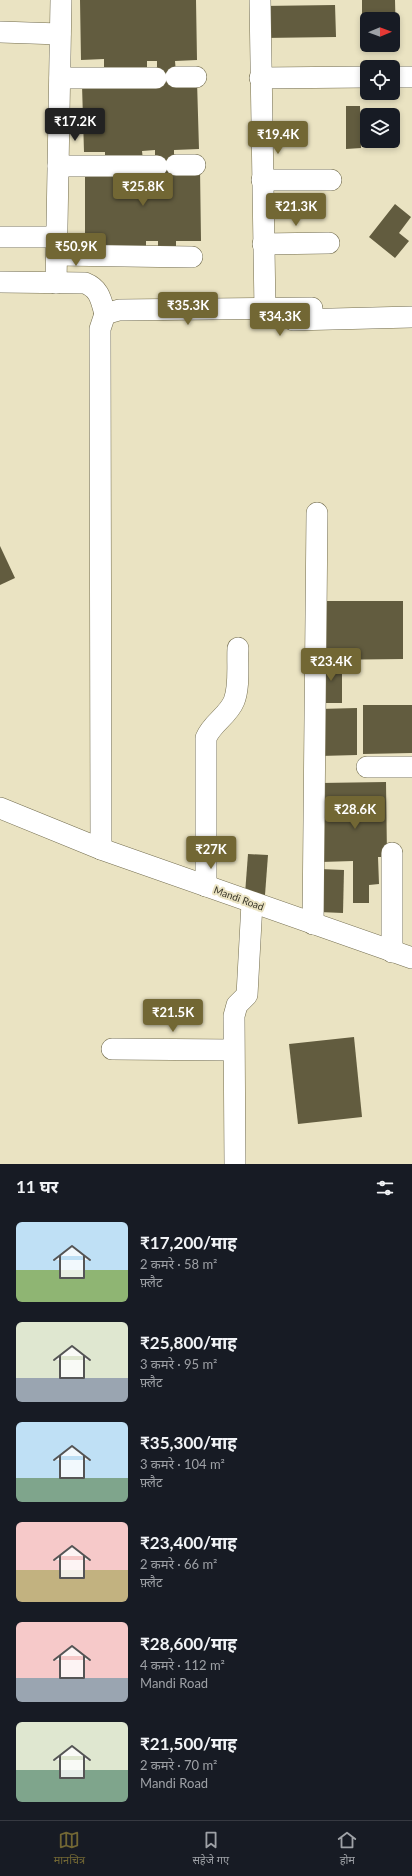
<!DOCTYPE html>
<html lang="hi">
<head>
<meta charset="utf-8">
<style>
  body { margin:0; font-family:Lato,"Noto Sans Devanagari",sans-serif; background:#242831; color:#f1f3f6; height:100vh; display:flex; flex-direction:column; font-size:15px; white-space:nowrap }
  * { box-sizing:border-box; margin:0 }
  p { font-size:13px; color:#9ea1a6 }
  .icon { flex:none; width:22px; height:22px; fill:none; stroke:currentColor; stroke-width:2; stroke-linecap:round; stroke-linejoin:round }
  .map { position:relative; height:1164px; overflow:hidden }
  .details { display:flex; flex-direction:column; background:#171b24; flex:1 }
  .details>* { flex:none }
  .needle { width:26px; rotate:89deg }
  .controls { position:absolute; left:360px; top:12px; display:grid; gap:8px }
  .controls a { display:grid; place-items:center; width:40px; height:40px; border-radius:6px; background:#171b24; box-shadow:0 2px 6px #0003; font-size:20px }
  .price { position:absolute; translate:-50% -34px; padding:0 9px; border-radius:4px; background:#726734; color:#fff; font-size:13px; line-height:26px; filter:drop-shadow(0 1px 2px #0008) }
  .price::after { content:''; position:absolute; left:50%; top:24px; width:12px; height:9px; margin-left:-6px; background:inherit; clip-path:polygon(0 0,100% 0,50% 100%) }
  .price.active { background:#222; color:#fff }
  ul { padding:0; list-style:none }
  li { display:flex; align-items:center; gap:12px; height:100px; padding:0 16px }
  li span { display:grid; place-items:center; flex:none; width:112px; height:80px; border-radius:6px; color:#555 }
  li>.icon { margin-inline-start:auto }
  span .icon { width:48px; height:48px; fill:#fffc; stroke-width:1 }
  li b { font-size:17px }
  h2 { display:flex; justify-content:space-between; align-items:center; height:48px; padding:0 16px; font-size:17px }
  .menu { display:flex; justify-content:space-around; align-items:center; height:56px; border-top:1px solid #363941; background:#171b24; font-size:11px; color:#9ea1a6 }
  .menu a { display:grid; justify-items:center; gap:2px }
  .menu .active { color:#726734 }
  .map>svg:first-child { display:block }
  .building { fill:#625c3f }
  .lines { fill:none; stroke-linecap:round; stroke-linejoin:round }
  .minor-casing { stroke:#726c4e; stroke-width:22 }
  .minor { stroke:#fff; stroke-width:21 }
  .labels { text-anchor:middle; stroke-width:4; stroke-linejoin:round; paint-order:stroke }
  .street-label { font-size:10px; fill:#39362a; stroke:#eae3c2 }
</style>
</head>
<body>
<div class="map">
<svg width="412" height="1164" viewBox="0 0 412 1164">
  <rect width="100%" height="100%" fill="#eae3c2"/>
  <g class="building">
    <polygon points="80,0 196,0 197,60 175,61 176,73 157,73 157,61 147,61 147,72 104,73 104,59 81,60"/>
    <polygon points="362,0 395,0 396,41 393,41 393,19 367,19 367,26 362,27"/>
    <polygon points="335,5 336,37 263,38 262,6"/>
    <polygon points="197,81 199,149 174,150 174,162 155,163 155,150 142,151 143,160 105,161 105,152 84,152 82,85"/>
    <polygon points="346,106 360,106 361,148 346,149"/>
    <polygon points="200,168 201,241 176,241 176,253 158,253 158,241 146,241 146,248 105,249 105,241 85,241 85,169"/>
    <polygon points="395,204 411,217 399,233 409,241 395,258 369,237"/>
    <polygon points="0,546 15,578 0,585"/>
    <polygon points="319,601 403,601 403,659 319,660"/>
    <polygon points="342,661 342,703 321,703 320,662"/>
    <polygon points="363,705 412,705 412,753 363,754"/>
    <polygon points="357,708 357,755 320,756 319,709"/>
    <polygon points="386,782 387,857 378,857 379,884 369,885 369,903 353,903 353,861 321,862 320,783"/>
    <polygon points="248,854 268,855 265,895 245,894"/>
    <polygon points="320,869 344,870 343,913 319,912"/>
    <polygon points="354,1037 362,1117 298,1124 289,1044"/>
  </g>
  <g class="lines">
    <g class="minor-casing">
      <g id="minor">
        <polyline points="260,0 265,310"/>
        <polyline points="0,32 60,34"/>
        <polyline points="176,77 196,77"/>
        <polyline points="393,77 412,77"/>
        <polyline points="60,78 156,78"/>
        <polyline points="260,78 367,77"/>
        <polyline points="176,165 195,165"/>
        <polyline points="58,166 157,166"/>
        <polyline points="262,180 331,180"/>
        <polyline points="0,237 57,237"/>
        <polyline points="263,244 329,243"/>
        <polyline points="57,255 192,257"/>
        <path d="M0,282l85,1c15,6 16,17 20,31"/>
        <polyline points="56,283 61,0"/>
        <polyline points="293,320 412,317"/>
        <polyline points="367,767 412,767"/>
        <polyline points="0,808 101,849 412,958"/>
        <polyline points="101,849 100,329 105,314 119,310 312,308"/>
        <polyline points="392,853 392,952"/>
        <path d="M206,886v-148c6,-15 22,-22 28,-37 6,-15 3,-37 4,-53"/>
        <polyline points="313,924 317,513"/>
        <polyline points="112,1049 233,1050"/>
        <polyline points="235,1164 234,1016 237,1005 247,995 252,903"/>
      </g>
    </g>
    <use href="#minor" class="minor"/>
  </g>
  <g class="labels">
    <g class="street-label">
      <text transform="translate(239 898) rotate(20)" y="4">Mandi Road</text>
    </g>
  </g>
</svg>
<div class="controls">
<a><svg class="needle" viewBox="-14 -14 28 28"><path d="M0-13l5 13h-10z" fill="#e53935"/><path d="M0 13l5-13h-10z" fill="#9ea1a6"/></svg></a>
<a><svg class="icon" aria-label="locate" viewBox="0 0 24 24"><circle cx="12" cy="12" r="6"/><path d="M12 2v4M12 18v4M2 12h4M18 12h4"/></svg></a>
<a><svg class="icon" aria-label="layers" viewBox="0 0 24 24"><path d="M12 4l9 5-9 5-9-5zM3 14l9 5 9-5"/></svg></a>
</div>
<b class="price active" style="left:75px;top:142px">₹17.2K</b>
<b class="price" style="left:278px;top:155px">₹19.4K</b>
<b class="price" style="left:143px;top:207px">₹25.8K</b>
<b class="price" style="left:296px;top:227px">₹21.3K</b>
<b class="price" style="left:76px;top:267px">₹50.9K</b>
<b class="price" style="left:188px;top:326px">₹35.3K</b>
<b class="price" style="left:280px;top:337px">₹34.3K</b>
<b class="price" style="left:331px;top:682px">₹23.4K</b>
<b class="price" style="left:355px;top:830px">₹28.6K</b>
<b class="price" style="left:211px;top:870px">₹27K</b>
<b class="price" style="left:173px;top:1033px">₹21.5K</b>
</div>
<section class="details">
<h2>11 घर<svg class="icon" aria-label="filters" viewBox="0 0 24 24"><path d="M4 7h16M4 17h16"/><circle cx="9" cy="7" r="2"/><circle cx="15" cy="17" r="2"/></svg></h2>
<ul>
<li><span style="background:linear-gradient(#bfe0f5 60%,#8fb573 0)"><svg class="icon" aria-label="home" viewBox="0 0 24 24"><path d="M3 11l9-7 9 7M6 9v11h12V9"/></svg></span><div><b>₹17,200/माह</b><p>2 कमरे · 58 m²</p><p>फ़्लैट</p></div></li>
<li><span style="background:linear-gradient(#dfe7d0 70%,#9aa5b1 0)"><svg class="icon" aria-label="home" viewBox="0 0 24 24"><path d="M3 11l9-7 9 7M6 9v11h12V9"/></svg></span><div><b>₹25,800/माह</b><p>3 कमरे · 95 m²</p><p>फ़्लैट</p></div></li>
<li><span style="background:linear-gradient(#bfe0f5 70%,#7fa58c 0)"><svg class="icon" aria-label="home" viewBox="0 0 24 24"><path d="M3 11l9-7 9 7M6 9v11h12V9"/></svg></span><div><b>₹35,300/माह</b><p>3 कमरे · 104 m²</p><p>फ़्लैट</p></div></li>
<li><span style="background:linear-gradient(#f6c9c9 60%,#c2b280 0)"><svg class="icon" aria-label="home" viewBox="0 0 24 24"><path d="M3 11l9-7 9 7M6 9v11h12V9"/></svg></span><div><b>₹23,400/माह</b><p>2 कमरे · 66 m²</p><p>फ़्लैट</p></div></li>
<li><span style="background:linear-gradient(#f6c9c9 70%,#9aa5b1 0)"><svg class="icon" aria-label="home" viewBox="0 0 24 24"><path d="M3 11l9-7 9 7M6 9v11h12V9"/></svg></span><div><b>₹28,600/माह</b><p>4 कमरे · 112 m²</p><p>Mandi Road</p></div></li>
<li><span style="background:linear-gradient(#dfe7d0 60%,#7fa58c 0)"><svg class="icon" aria-label="home" viewBox="0 0 24 24"><path d="M3 11l9-7 9 7M6 9v11h12V9"/></svg></span><div><b>₹21,500/माह</b><p>2 कमरे · 70 m²</p><p>Mandi Road</p></div></li>
</ul>
</section>
<nav class="menu">
<a class="active"><svg class="icon" aria-label="map" viewBox="0 0 24 24"><path d="M3 6l6-2 6 2 6-2v14l-6 2-6-2-6 2zM9 4v14M15 6v14"/></svg>मानचित्र</a>
<a><svg class="icon" aria-label="saved" viewBox="0 0 24 24"><path d="M7 4h10v16l-5-4-5 4z"/></svg>सहेजे गए</a>
<a><svg class="icon" aria-label="home" viewBox="0 0 24 24"><path d="M3 11l9-7 9 7M6 9v11h12V9"/></svg>होम</a>
</nav>
</body>
</html>
